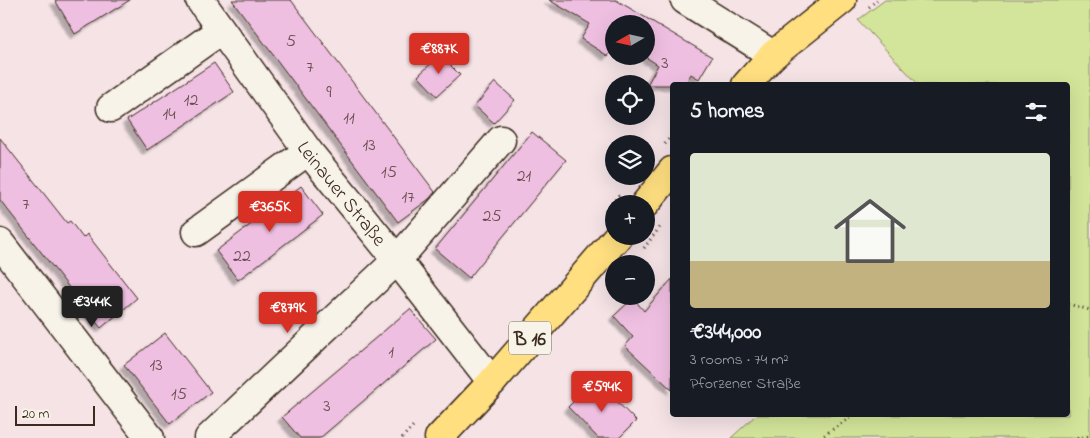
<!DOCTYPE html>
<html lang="en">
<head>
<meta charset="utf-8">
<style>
  body { margin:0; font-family:"Indie Flower",sans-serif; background:#242831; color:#f1f3f6; height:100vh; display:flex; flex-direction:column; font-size:19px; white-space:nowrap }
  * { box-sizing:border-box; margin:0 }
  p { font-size:16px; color:#9ea1a6 }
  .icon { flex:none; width:28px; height:28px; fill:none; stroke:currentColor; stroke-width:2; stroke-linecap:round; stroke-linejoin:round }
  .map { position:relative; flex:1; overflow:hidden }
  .details { position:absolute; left:670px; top:82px; width:400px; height:335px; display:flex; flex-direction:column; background:#171b24; border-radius:5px; box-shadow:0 5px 20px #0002 }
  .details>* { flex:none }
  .needle { width:32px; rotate:261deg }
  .fabs { position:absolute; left:605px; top:15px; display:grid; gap:10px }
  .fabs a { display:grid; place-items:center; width:50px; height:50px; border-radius:50%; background:#171b24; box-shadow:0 5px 20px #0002; font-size:25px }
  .scale { position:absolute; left:15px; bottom:12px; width:80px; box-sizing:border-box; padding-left:5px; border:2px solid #3b2a1e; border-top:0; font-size:14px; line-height:18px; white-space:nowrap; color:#3b2a1e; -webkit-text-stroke:4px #f7f3e8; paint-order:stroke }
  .price { position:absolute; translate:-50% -42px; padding:0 11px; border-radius:5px; background:#d93025; color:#fff; font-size:16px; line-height:32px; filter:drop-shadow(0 1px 2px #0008) }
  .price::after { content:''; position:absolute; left:50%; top:30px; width:15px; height:11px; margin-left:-8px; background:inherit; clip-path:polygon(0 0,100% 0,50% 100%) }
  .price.active { background:#222; color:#fff }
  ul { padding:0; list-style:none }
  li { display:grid; align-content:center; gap:10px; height:265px; padding:0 20px }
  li+li { border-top:1px solid #363941 }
  li span { display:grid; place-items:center; height:155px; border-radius:5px; color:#555 }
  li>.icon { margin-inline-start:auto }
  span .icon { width:90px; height:90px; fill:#fffc; stroke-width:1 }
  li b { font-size:21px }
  h2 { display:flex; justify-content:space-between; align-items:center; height:60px; padding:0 20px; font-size:21px }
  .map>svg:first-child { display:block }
  .green { fill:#d3e59a; stroke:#87885c }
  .building { fill:#efbfe1; stroke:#3b2a1e; filter:url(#shadow) }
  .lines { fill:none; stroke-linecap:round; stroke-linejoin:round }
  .minor-casing { stroke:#3b2a1e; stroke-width:31 }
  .major-casing { stroke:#3b2a1e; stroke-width:31 }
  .path { stroke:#3b2a1e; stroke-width:3; stroke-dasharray:1 4; stroke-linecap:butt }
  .minor { stroke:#f7f3e8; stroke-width:28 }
  .major { stroke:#ffdf80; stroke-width:28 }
  .labels { text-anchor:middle; stroke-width:4.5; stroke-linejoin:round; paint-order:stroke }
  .number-label { font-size:18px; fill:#684f4f }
  .shield { fill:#f7f3e8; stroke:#73665b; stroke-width:1 }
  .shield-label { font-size:19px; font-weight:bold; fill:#3b2a1e }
  .street-label { font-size:20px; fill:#3b2a1e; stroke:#f7f3e8 }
</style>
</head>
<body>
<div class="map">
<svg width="1090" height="438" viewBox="0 0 1090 438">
  <defs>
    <filter id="shadow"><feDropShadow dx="-4.5" dy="4.5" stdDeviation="1" flood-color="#0004"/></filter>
  </defs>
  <rect width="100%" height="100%" fill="#f5e3e6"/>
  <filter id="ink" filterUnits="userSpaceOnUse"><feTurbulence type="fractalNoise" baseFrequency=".02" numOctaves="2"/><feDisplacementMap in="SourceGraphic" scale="10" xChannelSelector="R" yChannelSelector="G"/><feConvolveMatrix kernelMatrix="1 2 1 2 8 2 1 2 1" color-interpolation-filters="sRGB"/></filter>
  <g filter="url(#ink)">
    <polygon class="green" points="885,0 1090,0 1090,438 731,438 756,415 1068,415 1068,85 919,85 858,20"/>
    <g class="building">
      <polygon points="55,0 130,0 75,34"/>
      <polygon points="232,0 291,0 435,192 429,199 398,222"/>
      <polygon points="549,0 616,0 712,57 699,79 691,74 685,85 647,85 658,65 644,56 646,56 646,24 614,24 614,47 608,56 581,39 590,24"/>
      <polygon points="440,55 460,75 437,96 418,76"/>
      <polygon points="214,63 234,92 147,150 127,120"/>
      <polygon points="495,82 515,100 494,123 475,106"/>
      <polygon points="532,132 566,160 469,278 435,249"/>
      <polygon points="0,138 67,223 70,221 83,238 87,234 137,298 101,328 0,200"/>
      <polygon points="301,186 323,215 238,280 216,251"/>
      <polygon points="672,279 672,390 625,346 633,337 614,316 633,298 644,311"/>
      <polygon points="410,309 436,339 320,438 300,438 282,417"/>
      <polygon points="165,333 211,392 170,424 124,365"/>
      <polygon points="596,380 636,421 619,438 598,438 568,407"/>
    </g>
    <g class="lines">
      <g class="minor-casing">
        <g id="minor">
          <path id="s1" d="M200,0l108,151 89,109 95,122"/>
          <polyline points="685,0 773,55"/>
          <polyline points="111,108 221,30"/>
          <polyline points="196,232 308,151"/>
          <polyline points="0,243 150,438"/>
          <polyline points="209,438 397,260 501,140"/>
        </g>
      </g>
      <g class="major-casing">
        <g id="major">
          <polyline points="746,85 773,55 842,0"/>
          <polyline points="645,204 672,171"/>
          <polyline points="439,438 492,382 618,236"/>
        </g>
      </g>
      <g class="path">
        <polyline points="869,7 877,0"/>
        <polyline points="665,144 672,135"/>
        <polyline points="605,211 619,195"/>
        <polyline points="644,248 660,227"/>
        <polyline points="1068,304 1090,310"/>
        <polyline points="402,438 414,425"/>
        <polyline points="820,438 854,415"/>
        <polyline points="1077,438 1090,436"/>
      </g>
      <use href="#minor" class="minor"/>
      <use href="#major" class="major"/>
    </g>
  </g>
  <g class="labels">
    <g class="number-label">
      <text x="291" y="46">5</text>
      <text x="665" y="68">3</text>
      <text x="310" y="72">7</text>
      <text x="329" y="97">9</text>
      <text x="191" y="105">12</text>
      <text x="169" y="119">14</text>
      <text x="349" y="123">11</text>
      <text x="369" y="150">13</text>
      <text x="389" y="177">15</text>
      <text x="524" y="181">21</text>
      <text x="408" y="202">17</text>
      <text x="26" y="209">7</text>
      <text x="492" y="221">25</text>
      <text x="242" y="261">22</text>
      <text x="391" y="357">1</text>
      <text x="156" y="370">13</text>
      <text x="179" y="399">15</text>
      <text x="327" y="411">3</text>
    </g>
    <rect class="shield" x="509" y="321.5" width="42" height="33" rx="4"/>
    <g class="shield-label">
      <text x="530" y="345">B 16</text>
    </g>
    <g class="street-label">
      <text dy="7" stroke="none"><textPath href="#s1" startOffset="240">Leinauer Straße</textPath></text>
    </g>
  </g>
</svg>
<div class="fabs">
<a><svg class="needle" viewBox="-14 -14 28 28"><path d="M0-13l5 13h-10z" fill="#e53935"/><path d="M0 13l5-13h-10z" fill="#9ea1a6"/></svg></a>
<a><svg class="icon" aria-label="locate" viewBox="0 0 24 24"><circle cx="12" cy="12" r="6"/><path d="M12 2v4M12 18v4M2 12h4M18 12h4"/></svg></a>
<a><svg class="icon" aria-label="layers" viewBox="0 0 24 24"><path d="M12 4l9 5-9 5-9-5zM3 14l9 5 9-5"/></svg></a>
<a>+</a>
<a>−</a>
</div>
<div class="scale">20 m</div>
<b class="price" style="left:439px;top:75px">€887K</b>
<b class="price" style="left:270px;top:233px">€365K</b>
<b class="price active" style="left:92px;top:328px">€344K</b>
<b class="price" style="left:288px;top:334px">€879K</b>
<b class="price" style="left:602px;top:413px">€594K</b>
<section class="details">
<h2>5 homes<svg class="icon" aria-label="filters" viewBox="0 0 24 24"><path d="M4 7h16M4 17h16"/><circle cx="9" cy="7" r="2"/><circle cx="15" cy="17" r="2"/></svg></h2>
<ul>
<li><span style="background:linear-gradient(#dfe7d0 70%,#c2b280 0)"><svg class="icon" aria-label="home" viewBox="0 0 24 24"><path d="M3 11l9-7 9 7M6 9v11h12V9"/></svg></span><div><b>€344,000</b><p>3 rooms · 74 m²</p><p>Pforzener Straße</p></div></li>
</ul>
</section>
</div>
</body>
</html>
